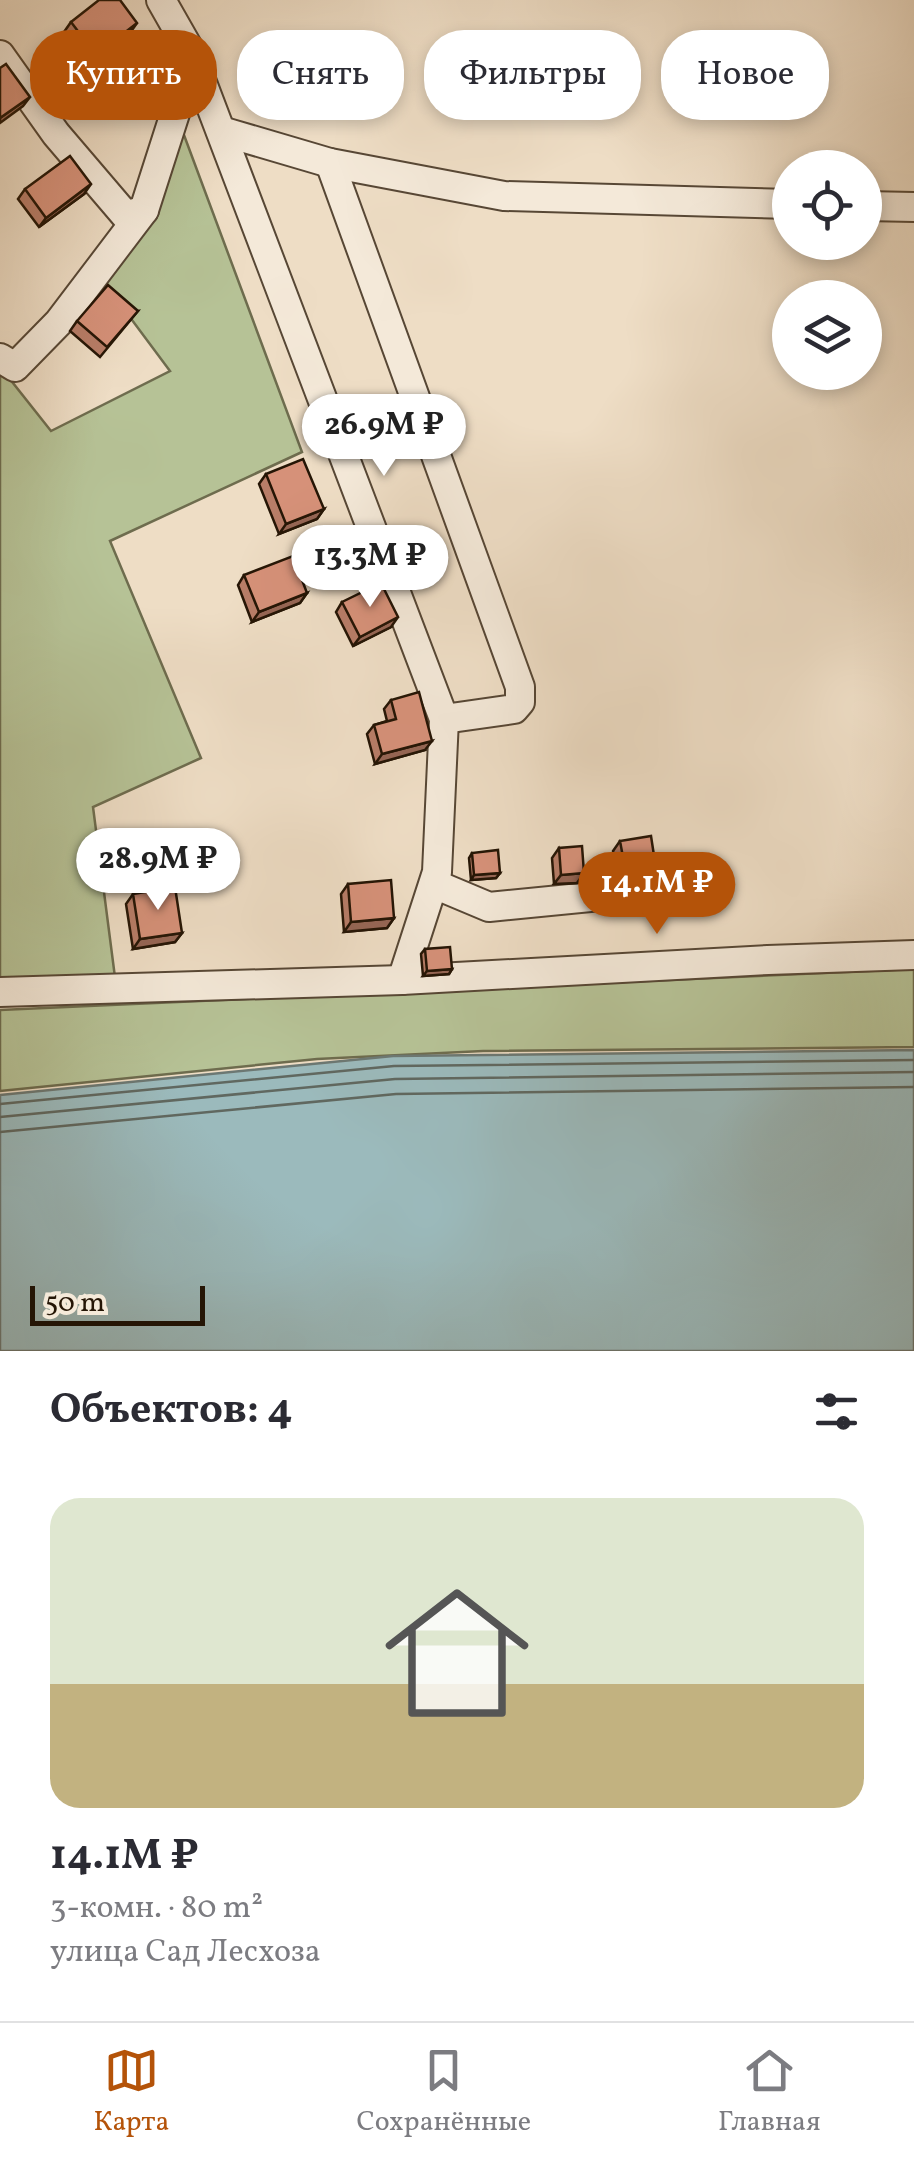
<!DOCTYPE html>
<html lang="ru">
<head>
<meta charset="utf-8">
<style>
  body { margin:0; font-family:Vollkorn,serif; background:#f2f2f3; color:#2b2b33; height:100vh; display:flex; flex-direction:column; font-size:38px; white-space:nowrap }
  * { box-sizing:border-box; margin:0 }
  p { font-size:32px; color:#7c7c81 }
  .icon { flex:none; width:55px; height:55px; fill:none; stroke:currentColor; stroke-width:2; stroke-linecap:round; stroke-linejoin:round }
  .map { position:relative; height:1351px; overflow:hidden }
  .side { display:flex; flex-direction:column; background:#fff; flex:1 }
  .side>* { flex:none }
  .hud { position:absolute; left:30px; top:30px; width:855px; height:90px; display:flex; gap:20px }
  .tools { position:absolute; left:772px; top:150px; display:grid; gap:20px }
  .tools a { display:grid; place-items:center; width:110px; height:110px; border-radius:50%; background:#fff; box-shadow:0 5px 15px #0003; font-size:50px }
  .scale { position:absolute; left:30px; bottom:25px; width:175px; box-sizing:border-box; padding-left:10px; border:5px solid #251505; border-top:0; font-size:28px; line-height:35px; white-space:nowrap; color:#251505; -webkit-text-stroke:8px #f4e9d9; paint-order:stroke }
  .price { position:absolute; translate:-50% -85px; padding:0 22px; border-radius:35px; background:#fff; color:#222; font-size:32px; line-height:65px; filter:drop-shadow(0 2px 5px #0008) }
  .price::after { content:''; position:absolute; left:50%; top:60px; width:30px; height:22px; margin-left:-15px; background:inherit; clip-path:polygon(0 0,100% 0,50% 100%) }
  .price.selected { background:#b45309; color:#fff }
  ul { padding:0; list-style:none }
  li { display:grid; align-content:center; gap:20px; height:530px; padding:0 50px }
  li+li { border-top:2px solid #e1e1e2 }
  li span { display:grid; place-items:center; height:310px; border-radius:30px; color:#555 }
  li>.icon { margin-inline-start:auto }
  span .icon { width:180px; height:180px; fill:#fffc; stroke-width:1 }
  li b { font-size:42px }
  h2 { display:flex; justify-content:space-between; align-items:center; height:120px; padding:0 50px; font-size:42px }
  .pill { padding:0 35px; border-radius:40px; background:#fff; box-shadow:0 5px 15px #0003; font-size:35px; line-height:90px }
  .pill.selected { background:#b45309; color:#fff }
  .tab-bar { display:flex; justify-content:space-around; align-items:center; height:140px; border-top:2px solid #e1e1e2; background:#fff; font-size:28px; color:#7c7c81 }
  .tab-bar a { display:grid; justify-items:center; gap:5px }
  .tab-bar .selected { color:#b45309 }
  .map>svg:first-child { display:block }
  .green { fill:#b6c296; stroke:#6e6c4e; stroke-width:2.5 }
  .water { fill:#9bbabc; stroke:#6c7873; stroke-width:2.5 }
  .lines { fill:none; stroke-linecap:round; stroke-linejoin:round }
  .shore { stroke:#606860; stroke-width:2.5 }
  .minor-casing { stroke:#574735; stroke-width:32 }
  .minor { stroke:#f4e9d9; stroke-width:28 }
  .wall { fill:#b87d68; stroke:#251505; stroke-width:2.5 }
  .shaded-wall { fill:#966655; stroke:#251505; stroke-width:2.5 }
  .building { fill:#d69179; stroke:#251505; stroke-width:2.5 }
</style>
</head>
<body>
<div class="map">
<svg width="914" height="1351" viewBox="0 0 914 1351">
  <rect width="100%" height="100%" fill="#eeddc5"/>
  <filter id="stains"><feTurbulence type="fractalNoise" baseFrequency=".002" numOctaves="4"/><feColorMatrix values="0 0 0 0 .2 0 0 0 0 .09 0 0 0 0 .02 0 0 0 .5 -.17"/></filter>
  <radialGradient id="worn" r=".72"><stop offset=".6" stop-color="#630" stop-opacity="0"/><stop offset="1" stop-color="#630" stop-opacity=".3"/></radialGradient>
  <g class="green">
    <polygon points="181,127 302,452 110,541 201,758 93,807 116,985 0,990 0,376 5,373 51,431 170,371 94,269"/>
    <polygon points="914,969 914,1047 483,1051 317,1059 0,1091 0,1010"/>
  </g>
  <polygon class="water" points="914,1050 914,1351 0,1351 0,1095 393,1056"/>
  <g class="lines">
    <g class="shore">
      <polyline points="0,1104 394,1066 914,1060"/>
      <polyline points="0,1117 395,1079 914,1072"/>
      <polyline points="0,1132 396,1094 914,1087"/>
    </g>
    <g class="minor-casing">
      <g id="minor">
        <polyline points="161,0 190,51 444,719 437,872 402,980"/>
        <polyline points="0,55 56,134 126,216 144,210 178,104 190,51"/>
        <polyline points="221,131 330,163 504,196 790,204"/>
        <polyline points="330,163 520,687 520,702 514,709 444,719"/>
        <polyline points="865,206 914,207"/>
        <polyline points="0,358 15,367 59,322 144,210"/>
        <polyline points="436,877 439,886 489,907 631,893"/>
        <polyline points="0,992 402,980 768,960 914,955"/>
      </g>
    </g>
    <use href="#minor" class="minor"/>
  </g>
  <g class="wall">
    <polygon points="71,22 130,33 89,65 64,32"/>
    <polygon points="25,189 84,194 39,227 18,199"/>
    <polygon points="138,311 100,357 70,331 77,321"/>
    <polygon points="266,474 324,509 317,519 279,534 259,484"/>
    <polygon points="244,575 307,593 300,603 252,622 238,585"/>
    <polygon points="342,602 391,627 353,646 336,612"/>
    <polygon points="391,700 425,750 375,764 367,734 374,725 387,721 384,709"/>
    <polygon points="620,841 655,862 648,872 618,878 613,851"/>
    <polygon points="559,848 577,883 554,884 552,858"/>
    <polygon points="472,853 500,873 496,878 471,880 469,858"/>
    <polygon points="348,884 394,918 387,928 344,932 341,894"/>
    <polygon points="133,894 182,933 175,942 133,949 126,904"/>
    <polygon points="425,949 452,969 449,974 423,976 421,954"/>
  </g>
  <g class="shaded-wall">
    <polygon points="137,23 130,33 89,65 96,55"/>
    <polygon points="30,97 23,106 0,123 0,118"/>
    <polygon points="91,184 84,194 39,227 46,218"/>
    <polygon points="324,509 317,519 279,534 286,524"/>
    <polygon points="307,593 300,603 252,622 259,612"/>
    <polygon points="398,617 391,627 353,646 360,637"/>
    <polygon points="432,741 425,750 375,764 382,754"/>
    <polygon points="655,862 648,872 618,878 625,868"/>
    <polygon points="500,873 496,878 471,880 474,875"/>
    <polygon points="584,873 577,883 554,884 561,875"/>
    <polygon points="394,918 387,928 344,932 351,922"/>
    <polygon points="182,933 175,942 133,949 140,939"/>
    <polygon points="452,969 449,974 423,976 427,971"/>
  </g>
  <g class="building">
    <polygon points="99,0 120,0 137,23 96,55 71,22"/>
    <polygon points="6,64 30,97 0,118 0,68"/>
    <polygon points="70,156 91,184 46,218 25,189"/>
    <polygon points="108,285 138,311 107,347 77,321"/>
    <polygon points="303,459 324,509 286,524 266,474"/>
    <polygon points="293,556 307,593 259,612 244,575"/>
    <polygon points="381,583 398,617 360,637 342,602"/>
    <polygon points="419,692 432,741 382,754 374,725 396,719 391,700"/>
    <polygon points="651,836 655,862 625,868 620,841"/>
    <polygon points="582,846 584,873 561,875 559,848"/>
    <polygon points="498,850 500,873 474,875 472,853"/>
    <polygon points="391,880 394,918 351,922 348,884"/>
    <polygon points="175,887 182,933 140,939 133,894"/>
    <polygon points="450,947 452,969 427,971 425,949"/>
  </g>
  <rect width="100%" height="100%" filter="url(#stains)"/>
  <rect width="100%" height="100%" fill="url(#worn)"/>
</svg>
<div class="tools">
<a><svg class="icon" aria-label="locate" viewBox="0 0 24 24"><circle cx="12" cy="12" r="6"/><path d="M12 2v4M12 18v4M2 12h4M18 12h4"/></svg></a>
<a><svg class="icon" aria-label="layers" viewBox="0 0 24 24"><path d="M12 4l9 5-9 5-9-5zM3 14l9 5 9-5"/></svg></a>
</div>
<div class="scale">50 m</div>
<b class="price" style="left:384px;top:479px">26.9M ₽</b>
<b class="price" style="left:370px;top:610px">13.3M ₽</b>
<b class="price" style="left:158px;top:913px">28.9M ₽</b>
<b class="price selected" style="left:657px;top:937px">14.1M ₽</b>
<div class="hud">
<a class="pill selected">Купить</a>
<a class="pill">Снять</a>
<a class="pill">Фильтры</a>
<a class="pill">Новое</a>
</div>
</div>
<section class="side">
<h2>Объектов: 4<svg class="icon" aria-label="filters" viewBox="0 0 24 24"><path d="M4 7h16M4 17h16"/><circle cx="9" cy="7" r="2"/><circle cx="15" cy="17" r="2"/></svg></h2>
<ul>
<li><span style="background:linear-gradient(#dfe7d0 60%,#c2b280 0)"><svg class="icon" aria-label="home" viewBox="0 0 24 24"><path d="M3 11l9-7 9 7M6 9v11h12V9"/></svg></span><div><b>14.1M ₽</b><p>3-комн. · 80 m²</p><p>улица Сад Лесхоза</p></div></li>
</ul>
</section>
<nav class="tab-bar">
<a class="selected"><svg class="icon" aria-label="map" viewBox="0 0 24 24"><path d="M3 6l6-2 6 2 6-2v14l-6 2-6-2-6 2zM9 4v14M15 6v14"/></svg>Карта</a>
<a><svg class="icon" aria-label="saved" viewBox="0 0 24 24"><path d="M7 4h10v16l-5-4-5 4z"/></svg>Сохранённые</a>
<a><svg class="icon" aria-label="home" viewBox="0 0 24 24"><path d="M3 11l9-7 9 7M6 9v11h12V9"/></svg>Главная</a>
</nav>
</body>
</html>
